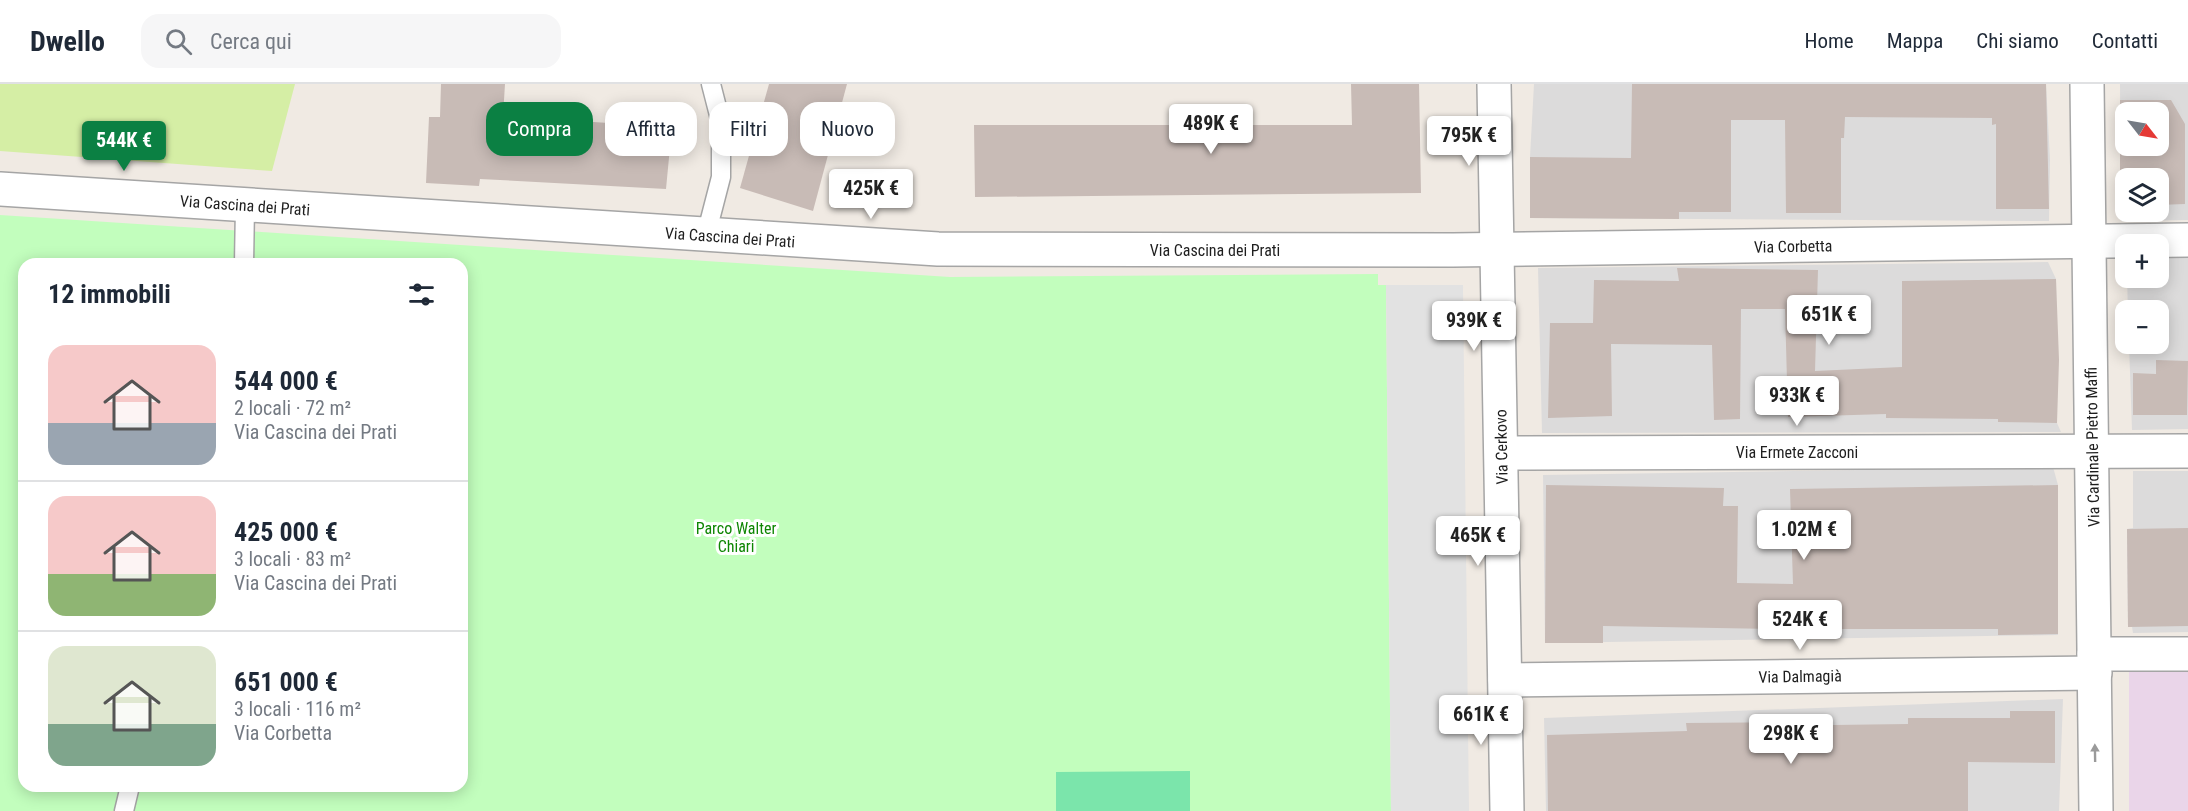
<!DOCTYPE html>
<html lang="it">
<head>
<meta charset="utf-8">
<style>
  body { margin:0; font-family:"Roboto Condensed",sans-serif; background:#f6f6f7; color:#1f2937; height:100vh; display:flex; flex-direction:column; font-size:22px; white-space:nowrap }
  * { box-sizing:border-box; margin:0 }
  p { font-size:20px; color:#747a83 }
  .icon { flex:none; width:33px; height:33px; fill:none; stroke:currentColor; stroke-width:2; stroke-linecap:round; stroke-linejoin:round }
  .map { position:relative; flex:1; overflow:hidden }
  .side { position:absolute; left:18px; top:174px; width:450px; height:534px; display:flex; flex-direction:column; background:#fff; border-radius:18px; box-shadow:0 3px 15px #0003 }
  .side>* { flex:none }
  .top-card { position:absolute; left:486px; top:18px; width:570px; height:54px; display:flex; gap:12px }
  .needle { width:39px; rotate:121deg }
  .fabs { position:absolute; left:2115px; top:18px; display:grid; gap:12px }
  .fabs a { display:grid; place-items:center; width:54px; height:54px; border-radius:12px; background:#fff; box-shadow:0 3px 15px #0003; font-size:30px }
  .price { position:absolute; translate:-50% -51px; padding:0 14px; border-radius:6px; background:#fff; color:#222; font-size:20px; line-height:39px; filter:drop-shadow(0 2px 3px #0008) }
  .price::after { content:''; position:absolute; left:50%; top:36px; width:18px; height:14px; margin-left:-9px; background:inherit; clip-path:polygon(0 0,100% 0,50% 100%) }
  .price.active { background:#0b8043; color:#fff }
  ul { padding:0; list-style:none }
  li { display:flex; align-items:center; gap:18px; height:150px; padding:0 30px }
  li+li { border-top:2px solid #e0e1e3 }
  li span { display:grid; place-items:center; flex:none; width:168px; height:120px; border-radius:18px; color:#555 }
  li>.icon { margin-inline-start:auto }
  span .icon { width:72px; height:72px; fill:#fffc; stroke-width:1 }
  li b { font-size:26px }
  h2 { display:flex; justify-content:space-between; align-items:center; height:72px; padding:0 30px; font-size:26px }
  .tag { padding:0 21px; border-radius:18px; background:#fff; box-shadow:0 3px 15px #0003; font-size:21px; line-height:54px }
  .tag.active { background:#0b8043; color:#fff }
  header { display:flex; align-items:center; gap:36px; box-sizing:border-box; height:84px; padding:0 30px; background:#fff; border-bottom:2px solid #e0e1e3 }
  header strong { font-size:28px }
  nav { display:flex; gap:33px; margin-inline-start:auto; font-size:21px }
  .search { width:420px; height:54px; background:#f6f6f7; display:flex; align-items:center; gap:15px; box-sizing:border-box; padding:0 21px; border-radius:18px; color:#747a83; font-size:22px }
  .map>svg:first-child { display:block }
  .residential { fill:#dcdbdb; fill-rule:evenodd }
  .industrial { fill:#ead5e9 }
  .grass { fill:#d5eea5 }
  .park { fill:#c2febd; fill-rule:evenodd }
  .pitch { fill:#7be5ab }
  .parking { fill:#e2e2e2 }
  .building { fill:#c8bbb6; fill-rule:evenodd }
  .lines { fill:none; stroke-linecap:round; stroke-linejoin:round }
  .service-casing { stroke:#a5a5a5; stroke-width:21 }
  .minor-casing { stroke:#a5a5a5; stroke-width:36 }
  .service { stroke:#fff; stroke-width:18 }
  .minor { stroke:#fff; stroke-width:33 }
  .oneway { fill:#9a9a9a }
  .labels { text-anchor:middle; stroke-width:6; stroke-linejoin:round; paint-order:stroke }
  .street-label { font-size:16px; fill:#1e1e1e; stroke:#fff }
  .park-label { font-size:16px; fill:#0e8603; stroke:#fff }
</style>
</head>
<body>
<header>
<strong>Dwello</strong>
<div class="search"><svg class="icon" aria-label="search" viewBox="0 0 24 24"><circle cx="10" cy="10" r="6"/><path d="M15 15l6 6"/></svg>Cerca qui</div>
<nav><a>Home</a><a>Mappa</a><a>Chi siamo</a><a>Contatti</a></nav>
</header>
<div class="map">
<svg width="2188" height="727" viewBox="0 0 2188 727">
  <rect width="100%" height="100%" fill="#f0eae3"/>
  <g class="residential">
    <polygon points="1534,0 2046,0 2050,76 2049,137 1530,134 1530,73"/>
    <path d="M2120,0h68v136l-67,1zM2126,28h32v34h-32zM2126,94h32v34h-32z"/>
    <polygon points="2159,172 2188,172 2188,345 2132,346 2129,260 2158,260 2158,226 2128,226 2127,194 2158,194"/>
    <polygon points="2048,178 2056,195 2057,339 2061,348 1542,349 1538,184"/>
    <polygon points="2053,383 2058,401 2058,551 1545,559 1543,391"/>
    <polygon points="2133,387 2188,387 2188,548 2133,549 2132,543 2128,543 2127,445 2133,444"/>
    <polygon points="2063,615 2059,727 1546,727 1544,634"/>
  </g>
  <polygon class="industrial" points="2188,587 2188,727 2129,727 2129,588"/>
  <polygon class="grass" points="0,0 295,0 272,87 0,67"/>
  <path class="park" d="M0,131l950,62 428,-3v11h8l5,526h-1391zM24,180h438v522h-438z"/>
  <polygon class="pitch" points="1190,687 1190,727 1056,727 1056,688"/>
  <polygon class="parking" points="1386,201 1463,201 1469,727 1391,727"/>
  <g class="building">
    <polygon points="441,0 505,0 503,32 653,42 651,63 670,63 666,105 480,95 479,102 426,99 429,33 440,33"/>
    <polygon points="769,0 847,0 813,127 740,104"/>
    <polygon points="1351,0 1419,0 1421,109 975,113 974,41 1352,41"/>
    <polygon points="1632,0 2046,0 2049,125 1996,125 1996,40 1992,41 1992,34 1845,33 1844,54 1841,54 1841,129 1786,129 1785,36 1731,36 1731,128 1679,128 1679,135 1530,134 1530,73 1631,74"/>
    <path d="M2120,16h51l14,24v80l-27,1v-27h-32v27h-6zM2126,28h32v34h-32z"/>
    <polygon points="1677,184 1818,186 1815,287 1902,283 1902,197 2056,195 2059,276 2057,339 1998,338 1998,335 1886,334 1886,330 1788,333 1785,225 1741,225 1740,335 1714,336 1712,261 1611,260 1612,332 1548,334 1550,239 1593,239 1594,196 1679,197"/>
    <polygon points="2156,276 2188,277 2187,331 2133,331 2133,289 2156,290"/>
    <polygon points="1546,401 1724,404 1723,422 1738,422 1737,499 1793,500 1790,405 2058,401 2058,550 1998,551 1998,545 1837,545 1837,554 1774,553 1774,545 1603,542 1603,559 1545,559"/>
    <polygon points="2188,444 2188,542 2128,543 2127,445"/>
    <polygon points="2010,627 2055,627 2055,679 1968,678 1968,727 1548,727 1547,651 1687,647 1686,639 1833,638 1833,641 1908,640 1908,634 2010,634"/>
  </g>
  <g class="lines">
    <g class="service-casing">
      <g id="service">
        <polyline points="706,151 721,93 721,39 711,0"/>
        <polyline points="244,180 245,122"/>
        <polyline points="124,727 130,702"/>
      </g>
    </g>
    <g class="minor-casing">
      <g id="minor">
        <polyline points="1494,0 1507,727"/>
        <polyline points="2087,0 2096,727"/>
        <polyline points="0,105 938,165 1453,166 2188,156"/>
        <polyline points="1502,369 2188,367"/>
        <polyline points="2094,570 2188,570"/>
        <polyline points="1505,596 2095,589"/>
      </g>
    </g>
    <use href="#service" class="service"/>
    <use href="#minor" class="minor"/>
  </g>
  <defs><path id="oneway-solid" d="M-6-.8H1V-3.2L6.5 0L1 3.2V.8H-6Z" transform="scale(1.5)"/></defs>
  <use class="oneway" href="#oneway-solid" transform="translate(2095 669) rotate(-91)"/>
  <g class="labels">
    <g class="street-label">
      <text transform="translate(245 121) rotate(4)" y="6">Via Cascina dei Prati</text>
      <text transform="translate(730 153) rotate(4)" y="6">Via Cascina dei Prati</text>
      <text transform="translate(1793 162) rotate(-1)" y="6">Via Corbetta</text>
      <text x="1215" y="172">Via Cascina dei Prati</text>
      <text transform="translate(1501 363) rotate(-91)" y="6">Via Cerkovo</text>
      <text transform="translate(2092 363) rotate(-91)" y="6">Via Cardinale Pietro Maffi</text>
      <text x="1797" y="374">Via Ermete Zacconi</text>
      <text transform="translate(1800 592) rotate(-1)" y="6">Via Dalmagià</text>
    </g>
    <g class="park-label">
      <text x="736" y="450">Parco Walter<tspan x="736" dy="18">Chiari</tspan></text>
    </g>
  </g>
</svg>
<div class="fabs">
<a><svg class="needle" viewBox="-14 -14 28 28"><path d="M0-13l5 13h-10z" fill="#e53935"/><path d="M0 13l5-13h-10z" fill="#747a83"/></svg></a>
<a><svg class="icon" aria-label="layers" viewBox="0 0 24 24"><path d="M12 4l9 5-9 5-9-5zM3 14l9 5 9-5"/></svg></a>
<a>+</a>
<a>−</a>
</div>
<b class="price" style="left:1211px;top:71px">489K €</b>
<b class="price" style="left:1469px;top:83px">795K €</b>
<b class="price active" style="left:124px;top:88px">544K €</b>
<b class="price" style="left:871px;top:136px">425K €</b>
<b class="price" style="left:1829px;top:262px">651K €</b>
<b class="price" style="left:1474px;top:268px">939K €</b>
<b class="price" style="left:1797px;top:343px">933K €</b>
<b class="price" style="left:1804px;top:477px">1.02M €</b>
<b class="price" style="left:1478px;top:483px">465K €</b>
<b class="price" style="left:1800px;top:567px">524K €</b>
<b class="price" style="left:1481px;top:662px">661K €</b>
<b class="price" style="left:1791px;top:681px">298K €</b>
<div class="top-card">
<a class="tag active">Compra</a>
<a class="tag">Affitta</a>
<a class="tag">Filtri</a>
<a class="tag">Nuovo</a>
</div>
<section class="side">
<h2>12 immobili<svg class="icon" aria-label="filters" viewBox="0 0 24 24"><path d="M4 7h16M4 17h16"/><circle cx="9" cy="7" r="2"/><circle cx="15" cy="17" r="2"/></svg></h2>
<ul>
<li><span style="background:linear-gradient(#f6c9c9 65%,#9aa5b1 0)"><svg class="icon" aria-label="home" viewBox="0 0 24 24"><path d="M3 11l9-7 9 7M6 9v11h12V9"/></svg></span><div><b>544 000 €</b><p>2 locali · 72 m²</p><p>Via Cascina dei Prati</p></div></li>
<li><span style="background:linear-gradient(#f6c9c9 65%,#8fb573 0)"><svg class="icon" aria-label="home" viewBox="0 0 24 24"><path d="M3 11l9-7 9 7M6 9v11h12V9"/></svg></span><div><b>425 000 €</b><p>3 locali · 83 m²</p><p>Via Cascina dei Prati</p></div></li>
<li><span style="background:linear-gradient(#dfe7d0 65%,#7fa58c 0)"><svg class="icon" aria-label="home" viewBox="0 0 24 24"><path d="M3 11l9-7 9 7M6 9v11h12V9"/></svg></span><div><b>651 000 €</b><p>3 locali · 116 m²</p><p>Via Corbetta</p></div></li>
</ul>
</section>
</div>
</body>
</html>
